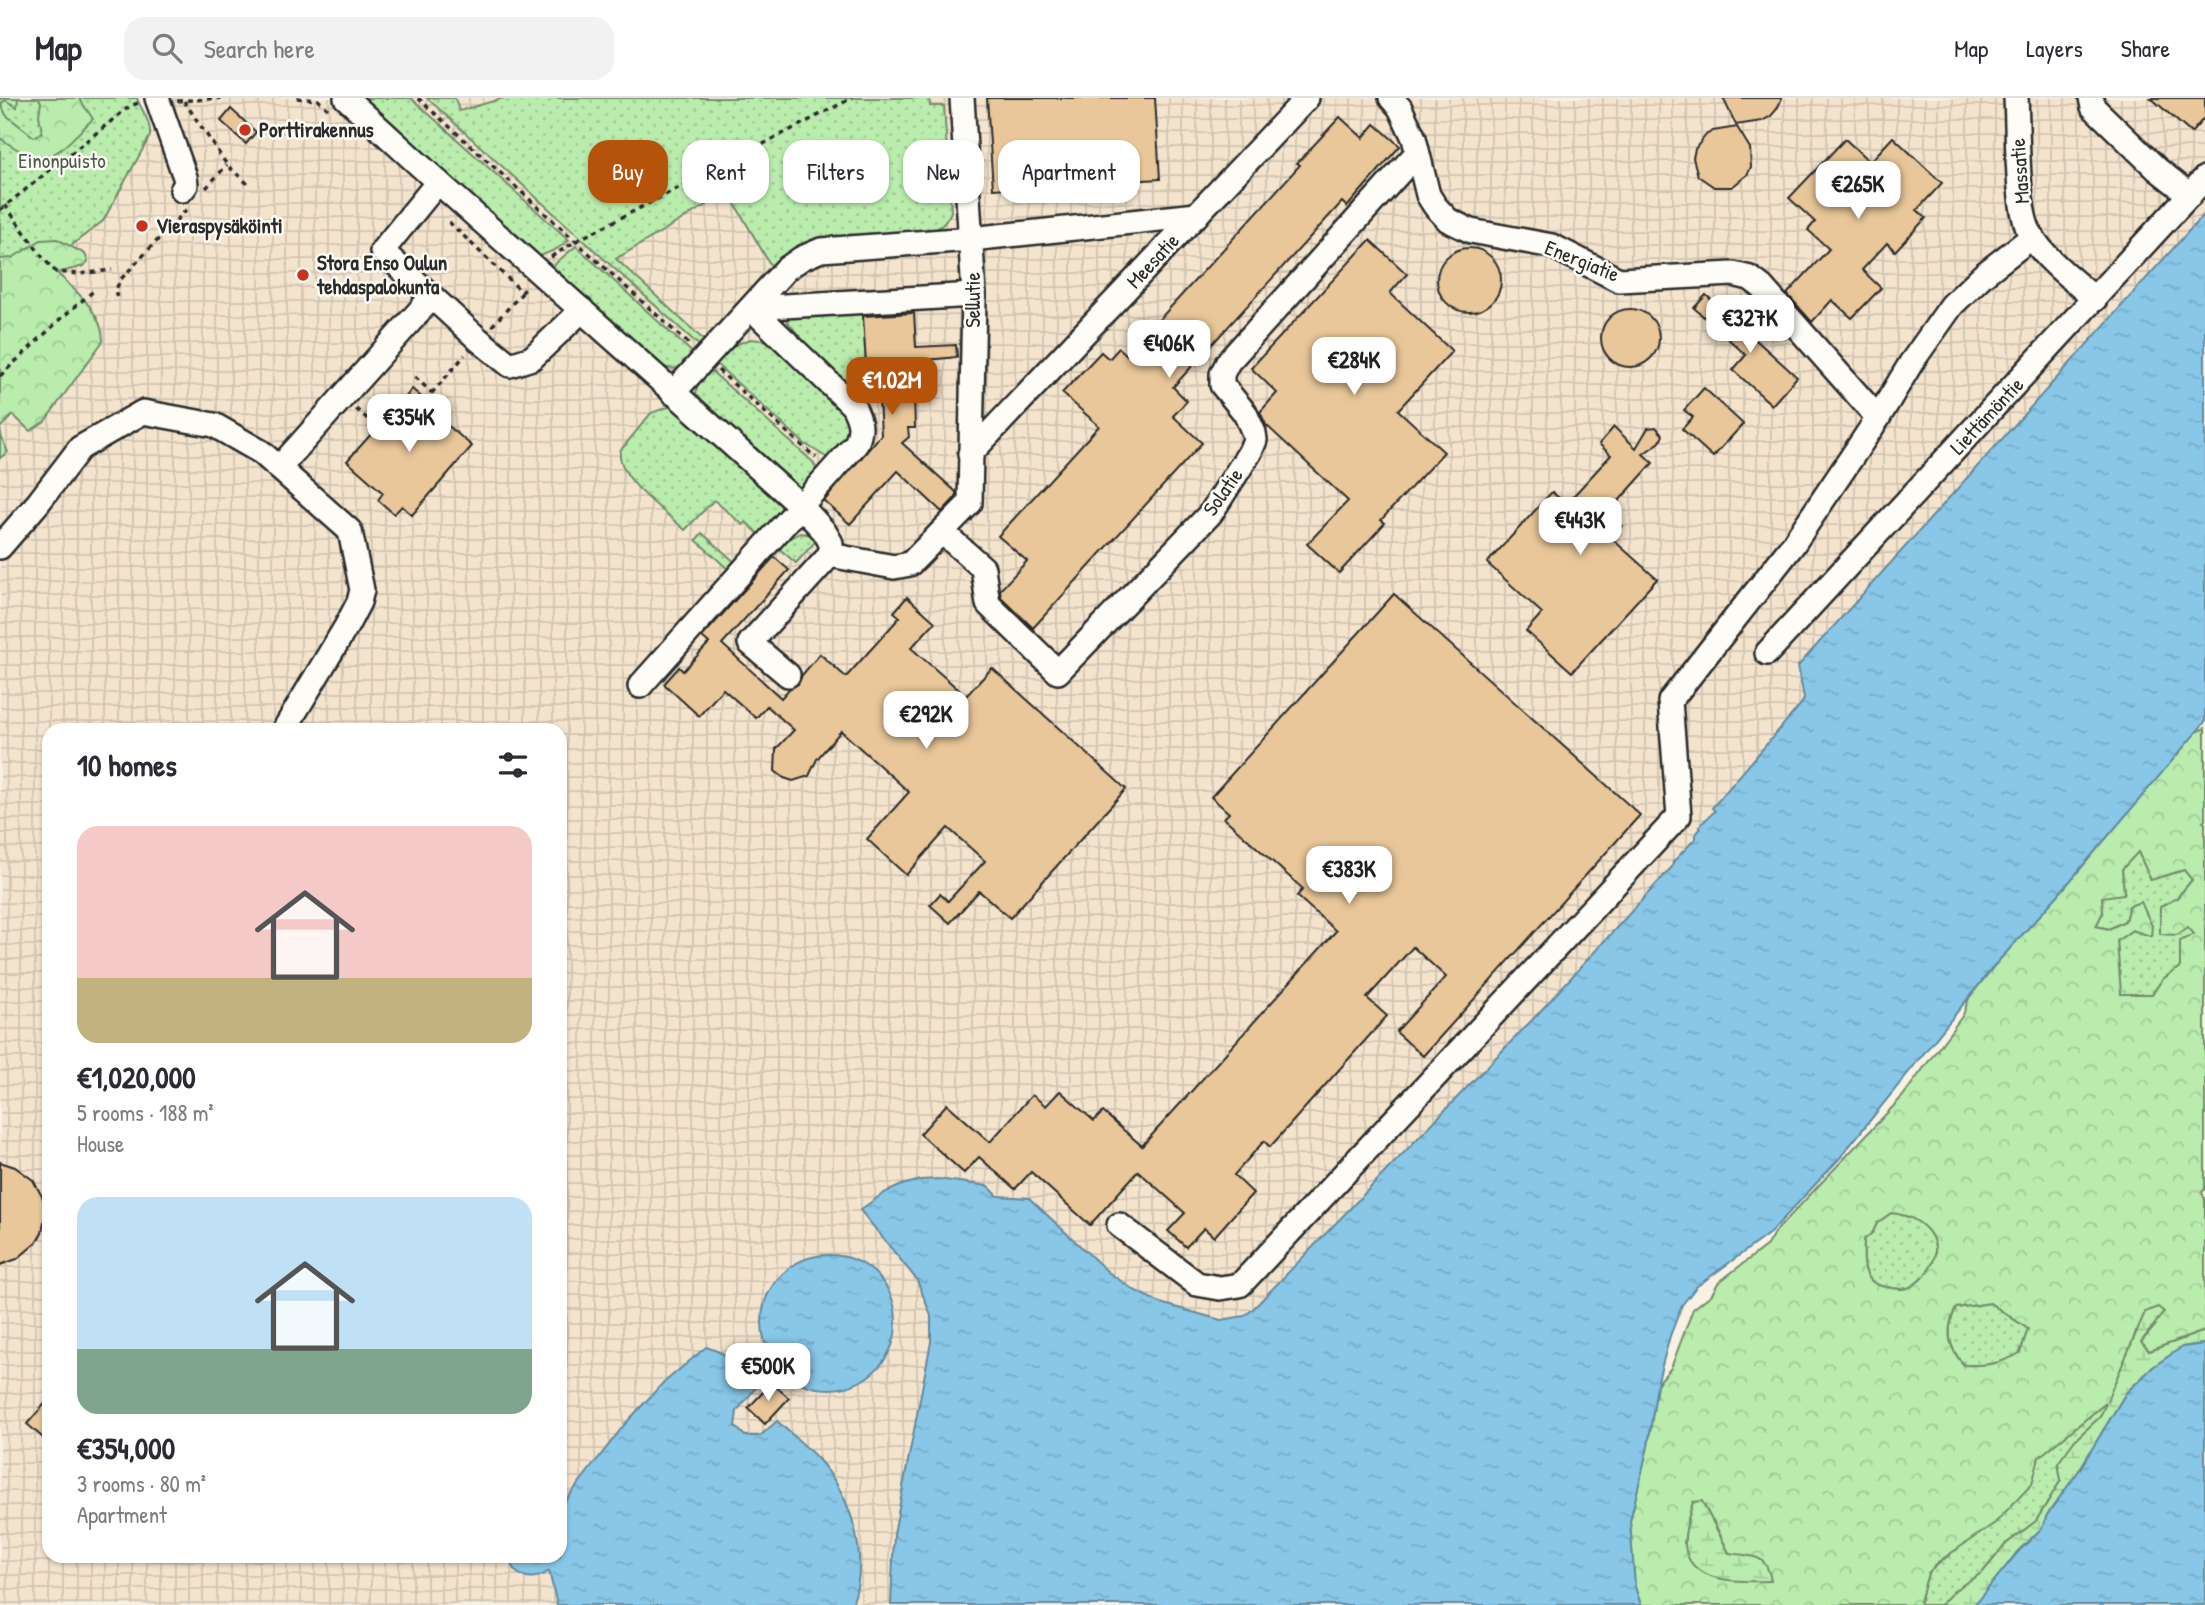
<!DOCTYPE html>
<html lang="en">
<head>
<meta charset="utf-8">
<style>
  body { margin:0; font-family:"Patrick Hand",sans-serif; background:#f2f2f3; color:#2b2b33; height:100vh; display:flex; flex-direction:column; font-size:26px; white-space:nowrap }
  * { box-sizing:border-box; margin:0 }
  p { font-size:23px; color:#7c7c81 }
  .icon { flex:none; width:38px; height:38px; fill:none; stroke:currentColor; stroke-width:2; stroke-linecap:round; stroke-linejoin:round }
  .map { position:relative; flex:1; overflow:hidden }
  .sheet { position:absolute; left:42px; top:625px; width:525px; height:840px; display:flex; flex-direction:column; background:#fff; border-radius:21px; box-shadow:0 2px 5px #0004 }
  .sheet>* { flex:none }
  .hud { position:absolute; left:588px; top:42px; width:665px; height:63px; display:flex; gap:14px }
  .price { position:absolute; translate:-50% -60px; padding:0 16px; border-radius:14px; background:#fff; color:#222; font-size:23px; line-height:46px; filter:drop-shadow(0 2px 4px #0008) }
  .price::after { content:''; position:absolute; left:50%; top:42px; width:21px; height:16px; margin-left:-10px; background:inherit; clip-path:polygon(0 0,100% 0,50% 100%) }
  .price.on { background:#b45309; color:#fff }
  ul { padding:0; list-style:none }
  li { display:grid; align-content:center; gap:14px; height:371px; padding:0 35px }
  li span { display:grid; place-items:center; height:217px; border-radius:21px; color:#555 }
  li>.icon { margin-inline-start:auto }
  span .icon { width:126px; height:126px; fill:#fffc; stroke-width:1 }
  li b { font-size:30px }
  h2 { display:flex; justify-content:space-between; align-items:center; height:84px; padding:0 35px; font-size:30px }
  .pill { padding:0 24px; border-radius:21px; background:#fff; box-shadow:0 2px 5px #0004; font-size:24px; line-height:63px }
  .pill.on { background:#b45309; color:#fff }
  header { display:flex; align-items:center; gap:42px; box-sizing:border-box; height:98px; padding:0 35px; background:#fff; border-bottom:2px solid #e1e1e2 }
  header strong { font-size:33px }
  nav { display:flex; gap:38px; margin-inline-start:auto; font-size:24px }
  .search { width:490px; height:63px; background:#f2f2f3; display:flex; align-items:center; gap:18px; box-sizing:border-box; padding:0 24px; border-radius:21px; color:#7c7c81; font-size:26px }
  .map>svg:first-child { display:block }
  .industrial { fill:url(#industrial-grid); fill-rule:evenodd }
  .green { fill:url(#green-dots); stroke:#728c6c; stroke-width:2 }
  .forest { fill:url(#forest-crowns); stroke:#728c6c; stroke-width:2; fill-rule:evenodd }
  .wetland { fill:url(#wetland-marsh); stroke:#728c6c; stroke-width:2 }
  .water { fill:url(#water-ripples); stroke:#63899c; stroke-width:2 }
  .building { fill:#e9c79a; stroke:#2b2b2b; stroke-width:2 }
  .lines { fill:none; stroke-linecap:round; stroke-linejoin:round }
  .minor-casing { stroke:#2b2b2b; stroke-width:28 }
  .path { stroke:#2b2b2b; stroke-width:3.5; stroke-dasharray:5 5; stroke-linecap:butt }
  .minor { stroke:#fdfcf7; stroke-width:23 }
  .poi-dot { fill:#c8321e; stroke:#fdfcf7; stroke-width:2.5 }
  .labels { text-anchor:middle; stroke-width:5; stroke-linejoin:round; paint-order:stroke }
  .poi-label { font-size:21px; font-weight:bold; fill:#2b2b2b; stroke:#fdfcf7; text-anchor:start }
  .park-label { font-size:21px; fill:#4e5b4c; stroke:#fdfcf7 }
  .street-label { font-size:21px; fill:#2b2b2b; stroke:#fdfcf7 }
</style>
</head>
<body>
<header>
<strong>Map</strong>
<div class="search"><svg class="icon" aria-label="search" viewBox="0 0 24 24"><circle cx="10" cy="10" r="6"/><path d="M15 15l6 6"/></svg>Search here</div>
<nav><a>Map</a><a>Layers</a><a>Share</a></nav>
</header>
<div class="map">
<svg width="2205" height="1507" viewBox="0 0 2205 1507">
  <defs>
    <pattern id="industrial-grid" width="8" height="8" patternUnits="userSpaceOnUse" patternTransform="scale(1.75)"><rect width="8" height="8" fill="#f4e4ce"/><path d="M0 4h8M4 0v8" fill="none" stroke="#d1c4b1"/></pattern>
    <pattern id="green-dots" width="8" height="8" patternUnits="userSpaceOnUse" patternTransform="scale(1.75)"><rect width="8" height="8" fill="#b9ecad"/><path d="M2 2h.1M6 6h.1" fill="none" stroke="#9fcb95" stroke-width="1.8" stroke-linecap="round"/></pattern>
    <pattern id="forest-crowns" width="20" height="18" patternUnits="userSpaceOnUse" patternTransform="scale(1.75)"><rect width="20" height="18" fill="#b9ecad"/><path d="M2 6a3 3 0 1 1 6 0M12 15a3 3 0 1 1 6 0" fill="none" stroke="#9fcb95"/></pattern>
    <pattern id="wetland-marsh" width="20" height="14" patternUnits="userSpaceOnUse" patternTransform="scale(1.75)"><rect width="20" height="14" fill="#b9ecad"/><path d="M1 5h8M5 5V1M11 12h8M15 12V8" fill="none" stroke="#9fcb95"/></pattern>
    <pattern id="water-ripples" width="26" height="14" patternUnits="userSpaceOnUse" patternTransform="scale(1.75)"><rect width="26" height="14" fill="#88c7e8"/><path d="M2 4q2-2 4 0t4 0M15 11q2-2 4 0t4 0" fill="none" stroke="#76abc7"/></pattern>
  </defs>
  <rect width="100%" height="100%" fill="#f9f1e4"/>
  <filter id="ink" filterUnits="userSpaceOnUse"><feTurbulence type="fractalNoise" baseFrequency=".0143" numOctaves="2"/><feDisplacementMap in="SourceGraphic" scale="14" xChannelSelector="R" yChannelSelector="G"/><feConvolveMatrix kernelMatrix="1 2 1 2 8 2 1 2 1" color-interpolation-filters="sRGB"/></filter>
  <g filter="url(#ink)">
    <path class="industrial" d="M170,0h2035v115l-407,452 6,34 -2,4 -90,105 3,3 -14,17 -4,10 -24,23 -1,6 -137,150 -283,293 -19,8h-24l-49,-15 -26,-13 -26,-18 -79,-74 -31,-2 -114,-3 -23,17 56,70 14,36v26l-40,263h-891v-1174l99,-108 -52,-59 56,-43zM49,632h511v826h-511z"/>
    <g class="green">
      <path d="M0,0h137c5,14 14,22 13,38l-47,85 -103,79z"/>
      <polygon points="365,0 411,0 569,142 557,151 538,159"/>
      <path d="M427,0h28l4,13 45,-13h425l1,8h14l7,106c-6,12 -10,16 -23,20l-111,8 -46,26 -43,-74 -112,67 91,84 -4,6z"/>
      <path d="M576,148l121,111c-15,12 -21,15 -39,8l-106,-96 5,-7z"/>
      <polygon points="880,211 881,215 863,217 868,300 863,301 804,244 783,218"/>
      <path d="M751,241l18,2 77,73c11,18 -4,31 -15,46l-26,-16 -91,-82 23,-18z"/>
      <path d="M709,271l104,93 6,12 -12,12 -10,2 -100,-89c-3,-13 3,-21 12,-30z"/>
      <path d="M668,309l5,1 104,92 4,7 1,7 -20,23 -16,-15 -3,3 -29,-25 -29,30c-19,-18 -68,-51 -65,-79l31,-38z"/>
      <polygon points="702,435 738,467 730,473 696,442"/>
      <polygon points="800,435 813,437 815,444 796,465 776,448"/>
      <polygon points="2138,753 2151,781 2184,772 2192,782 2177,800 2189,828 2195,837 2180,869 2163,881 2152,896 2120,896 2117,843 2132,832 2150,838 2141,804 2129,808 2125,823 2109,831 2096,828 2103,814 2101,799 2124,795 2122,771"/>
      <path d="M1891,1115c37,3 61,37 30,66 -5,5 -12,10 -19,10 -5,0 -11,-1 -16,-2 -25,-3 -23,-27 -22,-47l9,-8 4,-9z"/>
      <path d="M1990,1205l38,26 -8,24c-19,11 -34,13 -56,12 -16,-17 -19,-36 -8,-57z"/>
      <polygon points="2107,1304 2100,1319 2075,1342 2061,1382 2036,1423 2006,1446 1983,1474 1955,1492 1940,1507 1919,1507 1928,1475 2032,1386 2038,1359"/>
    </g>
    <g class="forest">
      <path d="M0,0h18l-1,9 -12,-7 -4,4 5,11 28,22 8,-5 -3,-17 2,-13 -3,-4h41l14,21c-39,36 -43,55 -93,19z"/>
      <path d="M57,141l28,15 3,7 -4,5 -27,7c19,18 46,40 46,68l-58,80 -15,10 -17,-16 -13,13 2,11 6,13 -8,6v-199l12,-1 29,-18z"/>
      <path d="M2205,630v92l-2,2 2,1v366l-3,3 3,8v131l-56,20 -8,-9 14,-16 -19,5 -7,22 -22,49 -68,55 -7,27 -37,39 -54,37 -13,13 -9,32h-278l-6,-18 -5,-66 18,-75 9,-62 14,-16 22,-59 19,-15 6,-11 49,-38 7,-12 128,-136 61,-82 6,-17 25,-32 64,-71 138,-163zM2138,754l13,28 33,-10 8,10 -15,18 -17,9v27l17,1 11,-8 6,7 -14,7v26l-17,12 -11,15h-31l-4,-53 15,-11 19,6 1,-10 -11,-24 -12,4 -4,15 -16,8 -13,-3 7,-14 -1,-15 22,-3 -2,-25zM1891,1115c37,3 61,37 30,66 -5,5 -12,10 -19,10 -5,0 -11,-1 -16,-2 -25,-3 -23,-27 -22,-47l9,-8 4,-9zM1990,1205l38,26 -8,24c-19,11 -34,13 -56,12 -16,-17 -19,-36 -8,-57zM1693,1404l20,18 16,33 -45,-10 4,-24z"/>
    </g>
    <g class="wetland">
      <polygon points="2158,1209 2164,1214 2141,1244 2149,1253 2205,1233 2205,1246 2182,1249 2153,1269 2126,1295 2078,1374 2047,1417 2042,1430 2017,1454 1980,1503 1974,1507 1940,1507 1955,1492 1983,1474 2006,1446 2036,1423 2061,1382 2058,1365 2075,1342 2100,1319 2145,1214"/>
      <path d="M1702,1403l27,52c24,4 38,0 42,28 -28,1 -83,4 -86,-36 -1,-14 4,-29 8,-43z"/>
    </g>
    <g class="water">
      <polygon points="2205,115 2205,624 2058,797 1994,868 1839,1061 1770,1135 1696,1189 1682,1207 1670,1238 1657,1286 1648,1348 1630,1423 1635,1489 1641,1507 891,1507 894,1436 931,1244 931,1218 917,1182 860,1112 884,1095 902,1087 921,1082 938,1081 988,1088 998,1098 1029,1100 1108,1174 1134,1192 1160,1205 1221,1222 1244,1218 1252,1212 1535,919 1672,769 1673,764 1696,740 1696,736 1701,730 1699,728 1715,713 1712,710 1802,605 1804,600 1798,568"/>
      <circle cx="829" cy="1224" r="67"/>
      <polygon points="2205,1246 2205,1507 1974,1507 2018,1454 2042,1430 2047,1417 2078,1374 2126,1295 2153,1269 2182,1249"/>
      <path d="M706,1249c22,7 38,19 55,34l-24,30 -2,15 10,10h15l17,-15c13,12 28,24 40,37 35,38 53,97 35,147h-295l-8,-34c-16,12 -38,7 -39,-15h50v-45l6,-11 59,-76 36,-39z"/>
    </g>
    <g class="building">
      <polygon points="987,0 1155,0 1160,81 993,91"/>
      <polygon points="1723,0 1782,0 1777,11 1771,18 1762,23 1736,27"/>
      <polygon points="2151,0 2205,0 2205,19 2191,35"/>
      <polygon points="231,11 256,34 246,46 221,23"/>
      <polygon points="1340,19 1363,40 1375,26 1400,48 1347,109 1342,104 1173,289 1187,303 1173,318 1202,345 1033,530 1001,499 1000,492 1027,463 998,438 1099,328 1062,295 1101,254 1109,261 1119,250 1127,257 1300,67 1297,65"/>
      <polygon points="1737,29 1750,50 1751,69 1747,77 1732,89 1714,89 1698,78 1693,60 1695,51 1706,37 1713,33"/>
      <polygon points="1893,39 1942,85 1917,112 1926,120 1895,153 1887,145 1862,172 1881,190 1852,220 1832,202 1812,224 1787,196 1829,151 1808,132 1815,124 1789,100 1845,41 1870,64"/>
      <polygon points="1370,142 1407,176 1390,195 1452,253 1398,312 1444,354 1381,422 1385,425 1339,475 1307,446 1348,403 1266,327 1260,314 1277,295 1251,270"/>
      <circle cx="1469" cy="182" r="32"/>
      <polygon points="1706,197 1797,279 1772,307 1733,272 1746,257 1694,210"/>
      <circle cx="1630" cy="240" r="29"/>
      <polygon points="914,215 916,249 956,247 957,259 917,263 919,297 914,297 915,330 908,330 909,339 902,345 956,394 956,399 942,414 898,373 850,426 824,403 881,337 879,299 868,300 863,218"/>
      <polygon points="1704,290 1743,326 1713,359 1682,331 1693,319 1684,312"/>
      <polygon points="412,291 434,310 431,313 472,348 412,417 402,408 394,416 378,402 383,395 347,363 383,323 380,320 397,302 401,305"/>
      <polygon points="1614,329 1636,350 1648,330 1656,329 1663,337 1660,344 1643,356 1653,365 1608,415 1622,428 1611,440 1657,481 1572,574 1526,533 1542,515 1487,465 1552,394 1566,406 1611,357 1599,346"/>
      <polygon points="774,459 789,472 722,546 781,600 789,591 798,586 802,577 820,556 846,579 900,519 894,514 907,499 935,524 911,550 966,598 992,570 1126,691 1010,820 979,793 950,825 930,807 940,796 948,803 985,763 948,730 906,777 867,741 909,694 841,633 817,661 809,678 793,683 784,680 775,673 776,651 794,632 767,608 756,620 723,591 699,618 664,586 679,569 683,573 709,545 702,539"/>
      <polygon points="1394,496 1640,717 1423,958 1396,934 1446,879 1413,849 1367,900 1387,918 1270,1049 1264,1043 1234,1077 1253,1095 1214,1139 1204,1130 1186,1149 1168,1133 1185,1115 1138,1073 1090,1127 1031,1074 1015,1091 979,1059 964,1075 920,1036 947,1006 990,1044 1032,997 1046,1008 1060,993 1094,1023 1103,1014 1142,1048 1336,833 1297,798 1303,791 1224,720 1229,715 1211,699"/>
      <polygon points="0,1064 15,1069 33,1082 44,1102 46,1113 42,1135 36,1145 17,1161 0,1167"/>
      <polygon points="772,1285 789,1300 765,1326 748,1310"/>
      <polygon points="49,1301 49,1345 27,1326"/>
    </g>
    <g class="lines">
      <g class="minor-casing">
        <g id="minor">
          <polyline points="157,0 185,79 186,87 182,92"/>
          <polyline points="346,0 438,84 801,408 824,433 831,445 830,457 750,545 788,577"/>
          <polyline points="1391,0 1400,10 1414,40 1428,97 1435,108 1448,122 1471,133 1552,148 1619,182 1733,176 1750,180 1762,189 1878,320"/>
          <path d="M2016,0c2,31 0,111 14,135 14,26 43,47 65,66"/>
          <polyline points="2091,0 2093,9 2157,71 2190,97"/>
          <polyline points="438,84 382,153 479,242 510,267 532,260 582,212"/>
          <polyline points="751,210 974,197"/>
          <polyline points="673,295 786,171 802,160 821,152 971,141 1197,117"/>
          <polyline points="970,356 1307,0"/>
          <polyline points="279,370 350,433 362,492 359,504 346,529 284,632"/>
          <polyline points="942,434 983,470 988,506 1058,574 1211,415 1250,354 1255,342 1254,335 1245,315 1222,287 1222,276 1228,264 1417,55"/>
          <polyline points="0,449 38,405 80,350 143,314 214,327 261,354 279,370 432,199"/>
          <polyline points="830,457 894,469 910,466 970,405 974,197 962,0"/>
          <polyline points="1767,555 2205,80"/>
          <path d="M640,588l216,-242c7,-15 4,-24 -3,-38l-102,-98"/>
          <polyline points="1119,1127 1197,1186 1220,1190 1240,1187 1679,718 1670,603 1792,448 1878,320 1911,265 1952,207 1983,177 2032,139"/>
        </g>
      </g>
      <g class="path">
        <polyline points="297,0 318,2 328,11"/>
        <polyline points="418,0 691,248"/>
        <polyline points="177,3 224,0"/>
        <polyline points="184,3 227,67 249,87"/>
        <polyline points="206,90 227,67"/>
        <polyline points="5,107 43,160 56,174 79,176 112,172"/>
        <polyline points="0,112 130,8 138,5"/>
        <polyline points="449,124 522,194 526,190"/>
        <polyline points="551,159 576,143 852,0"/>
        <polyline points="117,199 115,193 121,181 187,111"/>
        <polyline points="492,228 522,195"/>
        <polyline points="718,272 816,360"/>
        <polyline points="0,278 65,217 96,191"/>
        <polyline points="415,279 432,295"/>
        <polyline points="425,303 465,257"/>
        <polyline points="356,311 377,329"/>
      </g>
      <use href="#minor" class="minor"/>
    </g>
  </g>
  <g class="poi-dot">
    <circle cx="245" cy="32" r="7"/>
    <circle cx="142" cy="128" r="7"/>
    <circle cx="303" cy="177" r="7"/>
  </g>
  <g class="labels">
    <g class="poi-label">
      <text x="259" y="39">Porttirakennus</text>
      <text x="156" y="135">Vieraspysäköinti</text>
      <text x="317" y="172">Stora Enso Oulun<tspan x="317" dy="24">tehdaspalokunta</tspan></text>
    </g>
    <g class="park-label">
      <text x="62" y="70">Einonpuisto</text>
    </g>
    <g class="street-label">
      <text transform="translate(2020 73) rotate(-94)" y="7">Massatie</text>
      <text transform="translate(1153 163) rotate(-47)" y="7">Meesatie</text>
      <text transform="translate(1582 163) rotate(22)" y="7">Energiatie</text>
      <text transform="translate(973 202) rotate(-90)" y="7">Sellutie</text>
      <text transform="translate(1987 318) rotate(-47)" y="7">Liettämöntie</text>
      <text transform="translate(1223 394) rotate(-55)" y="7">Solatie</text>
    </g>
  </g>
</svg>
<b class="price" style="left:1858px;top:123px">€265K</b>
<b class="price" style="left:1750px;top:257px">€327K</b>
<b class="price" style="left:1169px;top:282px">€406K</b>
<b class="price" style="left:1354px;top:299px">€284K</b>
<b class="price on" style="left:892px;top:319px">€1.02M</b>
<b class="price" style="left:409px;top:356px">€354K</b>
<b class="price" style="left:1580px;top:459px">€443K</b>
<b class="price" style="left:926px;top:653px">€292K</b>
<b class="price" style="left:1349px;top:808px">€383K</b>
<b class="price" style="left:768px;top:1305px">€500K</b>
<div class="hud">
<a class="pill on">Buy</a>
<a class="pill">Rent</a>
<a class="pill">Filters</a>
<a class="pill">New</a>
<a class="pill">Apartment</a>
</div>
<section class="sheet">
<h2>10 homes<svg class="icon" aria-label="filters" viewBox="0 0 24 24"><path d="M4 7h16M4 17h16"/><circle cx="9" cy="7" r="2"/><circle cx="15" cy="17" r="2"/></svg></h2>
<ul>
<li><span style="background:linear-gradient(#f6c9c9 70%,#c2b280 0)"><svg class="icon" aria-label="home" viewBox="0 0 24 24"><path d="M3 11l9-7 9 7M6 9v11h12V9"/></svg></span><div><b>€1,020,000</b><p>5 rooms · 188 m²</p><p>House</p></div></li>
<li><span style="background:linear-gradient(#bfe0f5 70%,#7fa58c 0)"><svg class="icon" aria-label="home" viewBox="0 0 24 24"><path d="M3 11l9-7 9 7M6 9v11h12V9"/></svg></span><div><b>€354,000</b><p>3 rooms · 80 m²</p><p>Apartment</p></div></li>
</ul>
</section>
</div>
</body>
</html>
